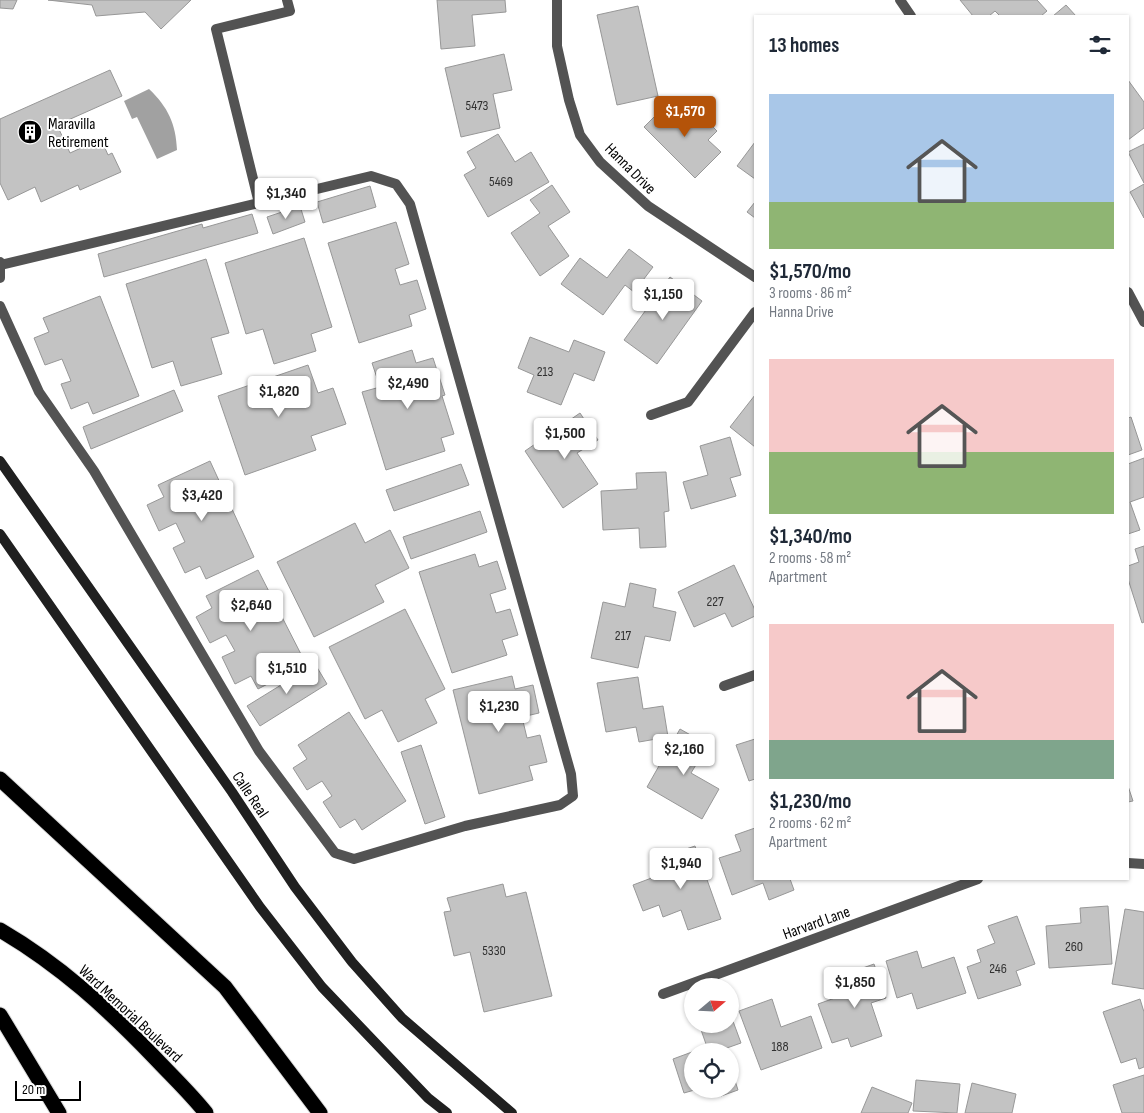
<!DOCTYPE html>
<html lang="en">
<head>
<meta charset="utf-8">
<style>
  body { margin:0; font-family:"Sofia Sans Condensed",sans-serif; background:#f2f2f3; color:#1f2937; height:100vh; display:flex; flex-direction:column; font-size:19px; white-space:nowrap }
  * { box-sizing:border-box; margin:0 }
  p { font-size:16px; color:#747a83 }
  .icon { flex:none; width:28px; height:28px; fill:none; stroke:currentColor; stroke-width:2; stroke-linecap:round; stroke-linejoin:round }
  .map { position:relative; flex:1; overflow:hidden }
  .details { position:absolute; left:754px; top:15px; width:375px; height:865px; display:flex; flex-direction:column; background:#fff; border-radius:0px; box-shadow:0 1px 4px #0004 }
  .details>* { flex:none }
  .needle { width:32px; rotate:71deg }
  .buttons { position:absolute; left:684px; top:978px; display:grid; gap:10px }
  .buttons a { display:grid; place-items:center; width:55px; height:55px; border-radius:50%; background:#fff; box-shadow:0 1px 4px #0004; font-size:25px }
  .scale { position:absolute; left:15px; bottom:12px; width:66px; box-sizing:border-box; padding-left:5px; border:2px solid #000; border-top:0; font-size:14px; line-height:18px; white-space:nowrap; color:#000; -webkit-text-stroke:4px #fff; paint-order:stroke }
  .price { position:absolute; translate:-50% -42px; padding:0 11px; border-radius:5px; background:#fff; color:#222; font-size:16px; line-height:32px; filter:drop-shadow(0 1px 2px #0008) }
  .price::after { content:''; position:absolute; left:50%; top:30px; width:15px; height:11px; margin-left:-8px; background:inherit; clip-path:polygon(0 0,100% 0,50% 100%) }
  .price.current { background:#b45309; color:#fff }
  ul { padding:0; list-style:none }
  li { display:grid; align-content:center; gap:10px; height:265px; padding:0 15px }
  li span { display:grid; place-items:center; height:155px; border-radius:0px; color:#555 }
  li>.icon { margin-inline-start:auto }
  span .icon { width:90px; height:90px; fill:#fffc; stroke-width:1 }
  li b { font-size:21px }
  h2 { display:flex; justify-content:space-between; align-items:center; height:60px; padding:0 15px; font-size:21px }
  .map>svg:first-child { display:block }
  .water { fill:#a1a1a1 }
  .building { fill:#c3c3c3; stroke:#979797 }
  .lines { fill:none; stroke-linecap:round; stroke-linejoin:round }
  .motorway-casing { stroke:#dbdbdb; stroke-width:17 }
  .minor { stroke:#535353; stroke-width:10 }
  .secondary { stroke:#202020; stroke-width:10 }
  .motorway { stroke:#000; stroke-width:15 }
  .labels { text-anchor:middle; stroke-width:4; stroke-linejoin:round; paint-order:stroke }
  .number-label { font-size:14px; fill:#313131 }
  .poi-label { font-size:16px; fill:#000; stroke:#fff; text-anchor:start }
  .street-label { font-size:16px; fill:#000; stroke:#fff }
</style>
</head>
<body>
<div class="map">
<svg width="1144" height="1113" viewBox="0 0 1144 1113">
  <rect width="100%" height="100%" fill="#fff"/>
  <path class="water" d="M149,89c19,18 27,35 28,61l-20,9 -20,-42 -5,2 -8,-18z"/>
  <g class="building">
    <polygon points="0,0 17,0 13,9 0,8"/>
    <polygon points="48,0 191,0 161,29 145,12 96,16 92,5"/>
    <polygon points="437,0 505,0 506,12 472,15 475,46 441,49"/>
    <polygon points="960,0 1037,0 1047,11 1041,16 1000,16 995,11 989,16 973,16"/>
    <polygon points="1066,5 1076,16 1053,16"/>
    <polygon points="638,6 658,96 617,105 597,15"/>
    <polygon points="504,54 512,90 493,94 500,128 461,137 445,68"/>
    <polygon points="110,70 122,96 57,125 70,153 101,139 108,155 112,153 121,172 80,190 78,185 41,202 35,187 8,200 0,183 0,119"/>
    <polygon points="1128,80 1144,102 1144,128 1128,140"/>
    <polygon points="667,104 679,117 691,105 717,131 708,140 721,152 695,178 644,127"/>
    <polygon points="498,134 515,162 531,152 549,182 488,217 464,175 476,168 467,152"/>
    <polygon points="755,142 755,179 737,166"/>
    <polygon points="1144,144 1144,183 1128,152"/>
    <polygon points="1144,184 1144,218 1130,192"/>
    <polygon points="552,185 570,212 548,226 569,256 540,276 511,233 540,213 530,200"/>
    <polygon points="370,186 376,207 323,223 317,202"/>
    <polygon points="755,202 755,218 747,212"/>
    <polygon points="300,206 305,222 273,234 267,217"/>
    <polygon points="252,214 258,233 104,277 98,254 202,224 203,228"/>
    <polygon points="396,222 409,264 395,269 400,285 417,280 426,309 409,315 412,326 359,343 328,243"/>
    <polygon points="304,238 332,327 311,334 316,351 274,364 263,329 246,334 225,263"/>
    <polygon points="629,249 653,267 634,292 625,285 603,315 561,284 580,258 607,278"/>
    <polygon points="206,259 229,333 211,338 222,374 181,386 173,361 152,368 126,284"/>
    <polygon points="670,277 702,301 657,364 624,340"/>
    <polygon points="100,296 139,396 93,414 88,402 71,409 61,384 71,381 62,359 45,365 34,338 49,332 43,318"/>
    <polygon points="530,337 569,352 574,340 605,352 594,381 574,373 561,405 527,392 534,375 518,368"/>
    <polygon points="412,350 416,363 433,358 445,395 442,396 454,434 441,438 445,451 386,470 362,392 380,387 372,363"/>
    <polygon points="308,365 318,393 333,388 346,424 311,436 316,450 245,475 218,396"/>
    <polygon points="174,390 183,411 91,449 83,427"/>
    <polygon points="755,395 755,447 730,427"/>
    <polygon points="580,413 598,440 577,453 598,484 563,508 525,451"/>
    <polygon points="1131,417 1142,450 1128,455 1128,418"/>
    <polygon points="730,437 741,475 730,478 736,496 691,509 683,482 708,475 700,446"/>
    <polygon points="1144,458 1144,497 1130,502 1140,530 1128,534 1128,464"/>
    <polygon points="210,461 254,557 206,579 200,566 185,573 173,548 185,542 176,523 159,531 147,505 164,497 158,485"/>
    <polygon points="461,464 469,485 394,511 386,490"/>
    <polygon points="666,472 669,511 664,512 666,547 640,548 639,528 603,530 601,491 637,489 636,473"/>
    <polygon points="480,511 487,532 411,559 403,537"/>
    <polygon points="355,523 365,543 390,530 409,568 375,585 384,602 314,637 277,562"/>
    <polygon points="1144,546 1144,622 1142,623 1128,579 1128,566 1139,562 1135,549"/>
    <polygon points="475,554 479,567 497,561 506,589 490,594 496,613 510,609 518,635 502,640 507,655 452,673 419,572"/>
    <polygon points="734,565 755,610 755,616 732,627 725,613 694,627 678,592"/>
    <polygon points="258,570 306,664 258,689 251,676 235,684 222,657 235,651 226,635 210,643 196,617 212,608 206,596"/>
    <polygon points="630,583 656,589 653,607 676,612 670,641 645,636 638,668 591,658 603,602 625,607"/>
    <polygon points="405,609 445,689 425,699 437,723 398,742 382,710 365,719 329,647"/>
    <polygon points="315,664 327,684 260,726 247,706"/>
    <polygon points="512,676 515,689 533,685 539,713 522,717 527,738 540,735 547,762 529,766 533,780 479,794 453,690"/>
    <polygon points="638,677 643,709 663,706 668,737 639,742 636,727 606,732 597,683"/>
    <polygon points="349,712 406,801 362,830 355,819 340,828 323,802 332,796 322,781 307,790 293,768 307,759 298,745"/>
    <polygon points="680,729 708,745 691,773 719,789 702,819 647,787"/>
    <polygon points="755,739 755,779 749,781 736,745"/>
    <polygon points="421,745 445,817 425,824 401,752"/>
    <polygon points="1128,786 1133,801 1128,802"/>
    <polygon points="755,828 755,879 790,879 794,890 769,900 763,883 732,895 719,858 741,851 735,835"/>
    <polygon points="695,846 721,919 688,930 681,910 663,917 659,905 643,911 633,885 670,871 665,856"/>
    <polygon points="503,884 506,897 526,892 552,996 484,1012 470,952 454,956 444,912 451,911 447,898"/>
    <polygon points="1108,906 1112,964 1049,968 1046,926 1081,923 1080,908"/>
    <polygon points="1125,909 1144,912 1144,989 1112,984"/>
    <polygon points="1017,916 1035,964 1016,971 1021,985 978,999 967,967 981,962 977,950 995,943 988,926"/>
    <polygon points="917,951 922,968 954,957 966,993 917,1009 912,993 897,998 886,961"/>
    <polygon points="874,964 886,998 871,1003 882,1036 851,1047 848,1038 832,1043 818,1004 849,993 843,975"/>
    <polygon points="772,999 781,1027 811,1016 822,1048 761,1070 739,1011"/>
    <polygon points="1140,999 1144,1012 1144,1067 1139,1069 1136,1058 1121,1063 1103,1012"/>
    <polygon points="730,1013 741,1043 724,1049 725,1051 696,1051 707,1047 699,1024 730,1024"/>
    <polygon points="692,1052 692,1089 698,1089 684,1093 673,1059"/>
    <polygon points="730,1065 738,1090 721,1096 718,1089 730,1089"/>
    <polygon points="1144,1075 1144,1113 1122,1113 1113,1085"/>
    <polygon points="916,1080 960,1084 957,1113 913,1111"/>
    <polygon points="972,1083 1016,1094 1012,1113 965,1113"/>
    <polygon points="872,1087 912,1103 908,1113 861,1113"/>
  </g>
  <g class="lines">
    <g class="motorway-casing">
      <g id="motorway">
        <polyline points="0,779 225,987 320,1113"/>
        <path d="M0,930c60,35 108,79 156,129 17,18 35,35 50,54"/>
        <polyline points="0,1015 59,1113"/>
      </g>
    </g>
    <g class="minor">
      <polyline points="557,0 557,46 569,100 580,135 600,162 648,206 755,277"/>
      <polyline points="900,0 911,16"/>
      <polyline points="259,203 216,29 290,11 287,0"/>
      <polyline points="0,262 0,278"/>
      <polyline points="1128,292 1144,322"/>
      <polyline points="0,306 39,392 94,471 259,751 335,853 354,859 465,826 560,805 573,796 571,774 410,204 396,184 371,176 1,265"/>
      <polyline points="651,415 688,402 755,312"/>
      <polyline points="724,686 755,675"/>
      <polyline points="1128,863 1144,864"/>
      <polyline points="663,994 978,879"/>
    </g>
    <g class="secondary">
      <polyline points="0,461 232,792 295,887 352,962 402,1018 512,1113"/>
      <polyline points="0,534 260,907 322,987 428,1098 447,1113"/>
    </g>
    <use href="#motorway" class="motorway"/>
  </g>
  <defs>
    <g id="building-disc" transform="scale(1.25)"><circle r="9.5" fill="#000" stroke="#fff"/><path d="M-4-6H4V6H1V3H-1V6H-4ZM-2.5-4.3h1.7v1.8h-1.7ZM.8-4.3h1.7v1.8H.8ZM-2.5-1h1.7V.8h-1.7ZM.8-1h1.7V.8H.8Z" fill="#fff"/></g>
  </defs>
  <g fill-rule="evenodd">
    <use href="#building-disc" x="30" y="132"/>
  </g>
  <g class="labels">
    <g class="number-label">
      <text x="477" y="110">5473</text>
      <text x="501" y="186">5469</text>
      <text x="545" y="376">213</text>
      <text x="715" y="606">227</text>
      <text x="623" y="640">217</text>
      <text x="1074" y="951">260</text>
      <text x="494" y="955">5330</text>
      <text x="998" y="973">246</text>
      <text x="780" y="1051">188</text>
    </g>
    <g class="poi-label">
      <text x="48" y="129">Maravilla<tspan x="48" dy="18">Retirement</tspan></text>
    </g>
    <g class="street-label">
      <text transform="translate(631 168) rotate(45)" y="6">Hanna Drive</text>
      <text transform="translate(251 794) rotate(56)" y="6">Calle Real</text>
      <text transform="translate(816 922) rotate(-20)" y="6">Harvard Lane</text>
      <text transform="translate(131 1013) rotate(43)" y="6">Ward Memorial Boulevard</text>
    </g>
  </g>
</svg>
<div class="buttons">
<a><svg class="needle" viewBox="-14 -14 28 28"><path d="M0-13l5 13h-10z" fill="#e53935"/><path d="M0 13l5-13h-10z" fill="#747a83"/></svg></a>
<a><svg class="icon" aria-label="locate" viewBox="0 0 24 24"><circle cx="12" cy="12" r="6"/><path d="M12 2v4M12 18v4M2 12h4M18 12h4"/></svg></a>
</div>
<div class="scale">20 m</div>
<b class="price current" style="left:685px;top:138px">$1,570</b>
<b class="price" style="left:286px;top:220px">$1,340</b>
<b class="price" style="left:663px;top:321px">$1,150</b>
<b class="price" style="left:408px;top:410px">$2,490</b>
<b class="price" style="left:279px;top:418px">$1,820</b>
<b class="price" style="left:565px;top:460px">$1,500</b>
<b class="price" style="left:202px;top:522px">$3,420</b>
<b class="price" style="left:251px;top:632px">$2,640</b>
<b class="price" style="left:287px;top:695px">$1,510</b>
<b class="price" style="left:499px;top:733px">$1,230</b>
<b class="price" style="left:684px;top:776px">$2,160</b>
<b class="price" style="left:681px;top:890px">$1,940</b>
<b class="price" style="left:855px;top:1009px">$1,850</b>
<section class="details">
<h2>13 homes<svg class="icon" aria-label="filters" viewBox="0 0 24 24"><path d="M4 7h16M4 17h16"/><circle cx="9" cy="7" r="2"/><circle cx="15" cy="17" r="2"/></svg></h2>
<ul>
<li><span style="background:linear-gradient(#a9c7e8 70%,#8fb573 0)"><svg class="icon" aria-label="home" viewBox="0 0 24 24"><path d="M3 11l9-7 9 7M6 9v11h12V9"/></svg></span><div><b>$1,570/mo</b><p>3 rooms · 86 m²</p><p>Hanna Drive</p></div></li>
<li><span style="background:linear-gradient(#f6c9c9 60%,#8fb573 0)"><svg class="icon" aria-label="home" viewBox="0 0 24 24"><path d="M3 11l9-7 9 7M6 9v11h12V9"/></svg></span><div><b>$1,340/mo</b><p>2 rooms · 58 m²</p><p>Apartment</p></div></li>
<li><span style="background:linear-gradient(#f6c9c9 75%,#7fa58c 0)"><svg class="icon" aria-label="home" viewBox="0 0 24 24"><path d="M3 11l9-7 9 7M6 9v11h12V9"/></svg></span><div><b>$1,230/mo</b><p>2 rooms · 62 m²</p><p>Apartment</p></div></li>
</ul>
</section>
</div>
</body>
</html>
